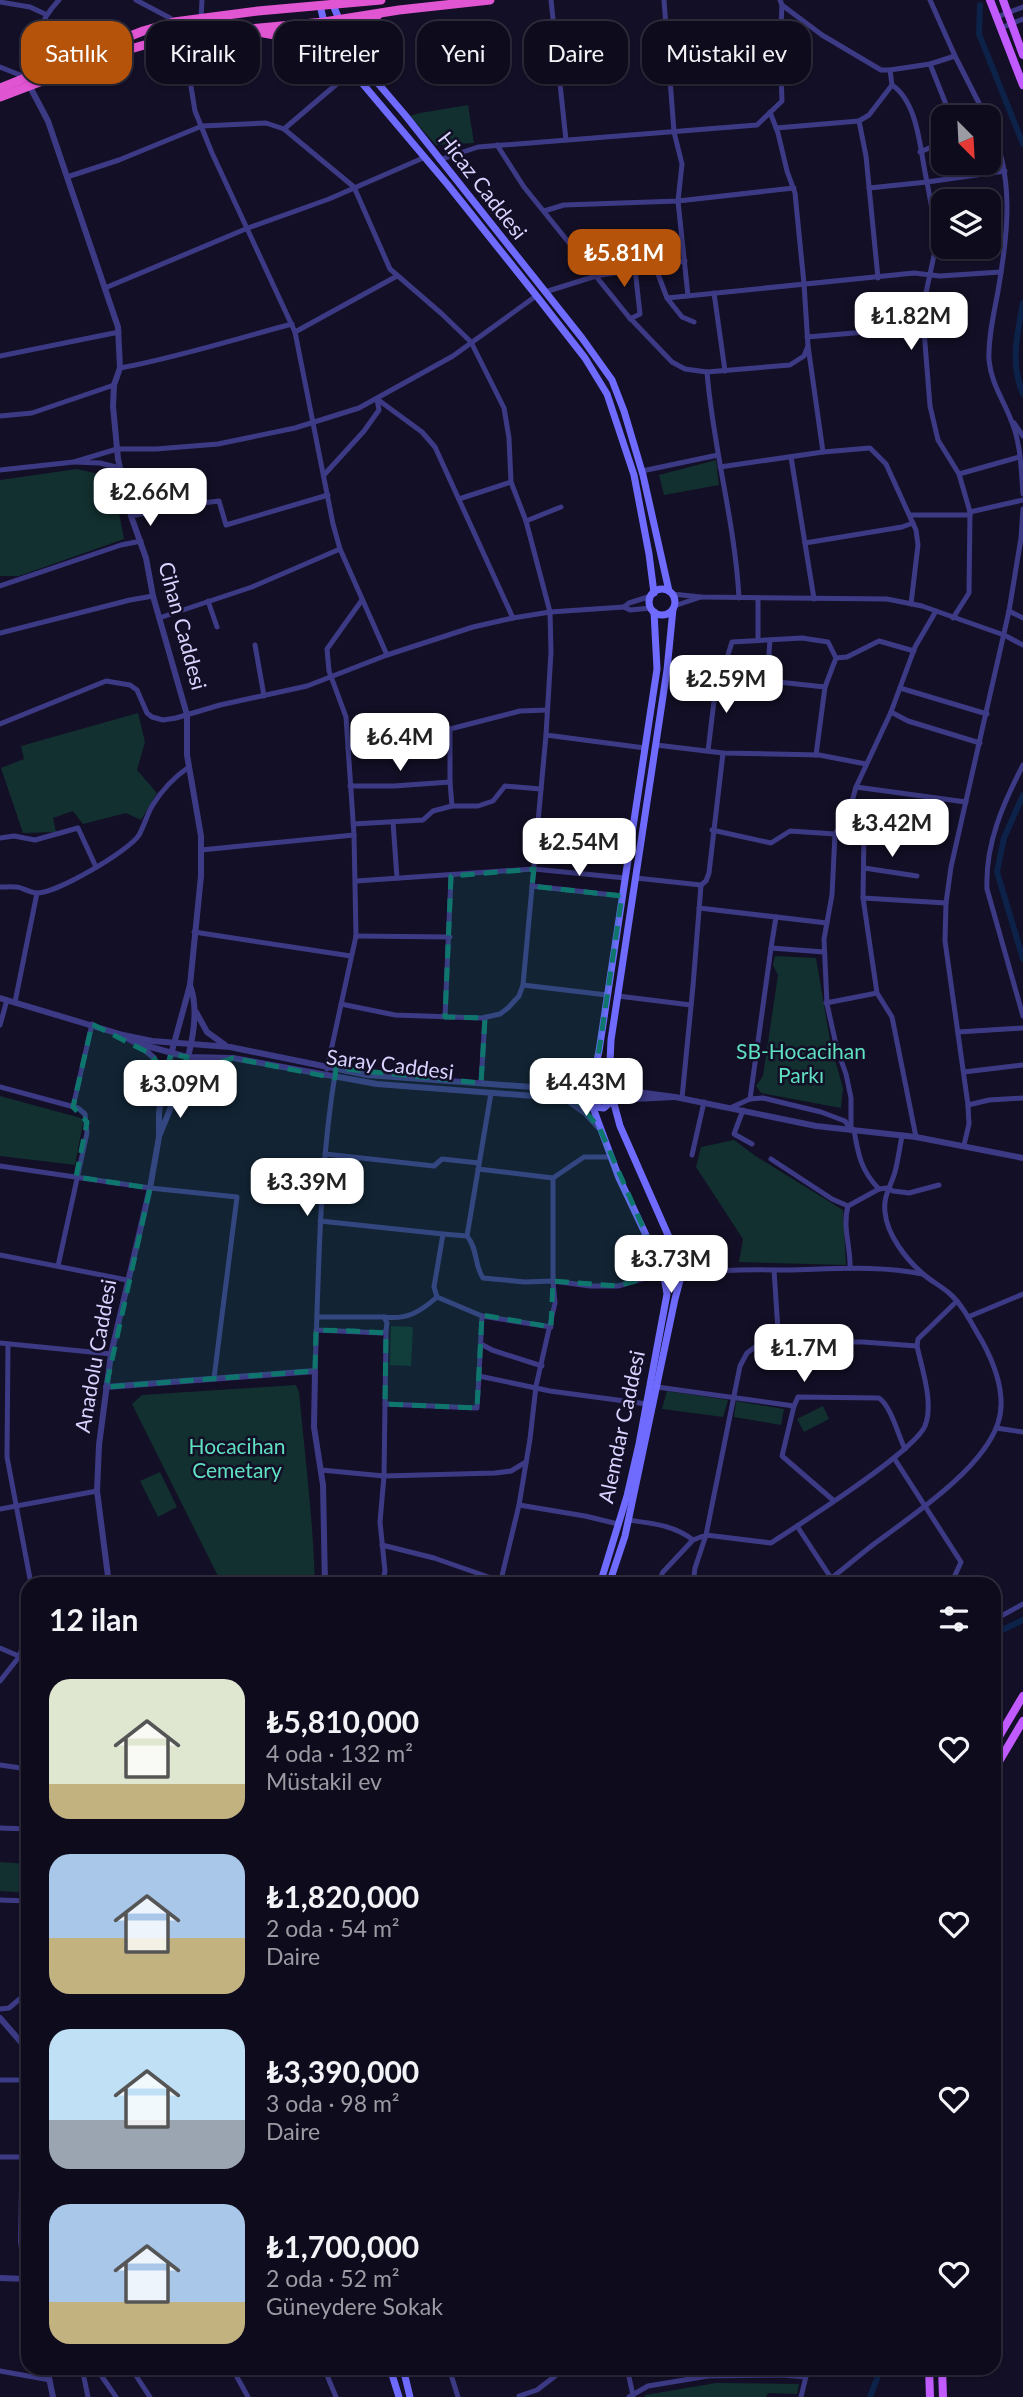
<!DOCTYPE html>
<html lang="tr">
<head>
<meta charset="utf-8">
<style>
  body { margin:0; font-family:Lato,sans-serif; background:#171425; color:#f1f3f6; height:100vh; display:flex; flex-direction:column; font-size:26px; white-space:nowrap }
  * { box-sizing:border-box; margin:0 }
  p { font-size:23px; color:#9b9ba3 }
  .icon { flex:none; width:38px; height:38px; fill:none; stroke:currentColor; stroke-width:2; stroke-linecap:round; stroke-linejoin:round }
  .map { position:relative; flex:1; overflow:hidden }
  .side { position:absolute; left:21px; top:1577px; width:980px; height:798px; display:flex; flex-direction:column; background:#0e0b1c; border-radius:21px; box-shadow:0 2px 5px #0004,0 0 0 2px #2e2b3b }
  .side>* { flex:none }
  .top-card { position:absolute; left:21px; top:21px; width:982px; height:63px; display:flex; gap:14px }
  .needle { width:46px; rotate:156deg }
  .controls { position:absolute; left:931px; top:105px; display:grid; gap:14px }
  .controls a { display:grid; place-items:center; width:70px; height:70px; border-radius:14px; background:#0e0b1c; box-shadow:0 2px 5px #0004,0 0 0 2px #2e2b3b; font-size:35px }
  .price { position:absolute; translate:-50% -60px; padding:0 16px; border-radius:14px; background:#fff; color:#222; font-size:23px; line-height:46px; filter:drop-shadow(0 2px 4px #0008) }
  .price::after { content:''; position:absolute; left:50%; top:42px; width:21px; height:16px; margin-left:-10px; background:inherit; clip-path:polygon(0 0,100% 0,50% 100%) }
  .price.on { background:#b45309; color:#fff }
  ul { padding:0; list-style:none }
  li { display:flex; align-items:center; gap:21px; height:175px; padding:0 28px }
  li span { display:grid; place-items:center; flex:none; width:196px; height:140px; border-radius:21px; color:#555 }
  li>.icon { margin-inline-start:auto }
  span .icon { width:84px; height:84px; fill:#fffc; stroke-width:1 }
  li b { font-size:30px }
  h2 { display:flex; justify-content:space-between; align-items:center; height:84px; padding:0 28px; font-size:30px }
  .chip { padding:0 24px; border-radius:21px; background:#0e0b1c; box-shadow:0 2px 5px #0004,0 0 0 2px #2e2b3b; font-size:24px; line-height:63px }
  .chip.on { background:#b45309; color:#fff }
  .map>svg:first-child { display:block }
  .green { fill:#12302f }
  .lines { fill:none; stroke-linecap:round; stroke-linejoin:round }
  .canal { stroke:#0c2248; stroke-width:6 }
  .minor { stroke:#3d3a85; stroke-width:5 }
  .tertiary { stroke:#3d3a85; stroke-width:6 }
  .secondary { stroke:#6f6bff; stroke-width:7 }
  .primary { stroke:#c25bff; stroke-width:8 }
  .trunk { stroke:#e055d1; stroke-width:9 }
  .marked { fill:#0f766e; fill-opacity:0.2; stroke:#0f766e; stroke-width:5; stroke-dasharray:14 9; stroke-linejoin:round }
  .labels { text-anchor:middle; stroke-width:5; stroke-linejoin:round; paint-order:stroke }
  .street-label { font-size:21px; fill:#d9d4ff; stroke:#130f26 }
  .park-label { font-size:21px; fill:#5fe0c0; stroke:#130f26 }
</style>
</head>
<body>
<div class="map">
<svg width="1023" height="2397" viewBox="0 0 1023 2397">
  <rect width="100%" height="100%" fill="#130f26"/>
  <g class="green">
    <polygon points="468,105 474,143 436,145 410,116 420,113"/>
    <polygon points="716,460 719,485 664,495 659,475"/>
    <polygon points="77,469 112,477 124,539 19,576 0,576 0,480"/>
    <polygon points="138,713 145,742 137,770 157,793 141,820 126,813 83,824 73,811 53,818 56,832 23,833 1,768 24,759 21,746"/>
    <polygon points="775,956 816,958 831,1046 843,1088 841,1108 761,1093 756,1086 763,1076 778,975 773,965"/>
    <polygon points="0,1096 81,1118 83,1123 75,1165 0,1156"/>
    <polygon points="734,1140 757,1157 843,1210 846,1265 739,1262 743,1239 696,1167 701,1147"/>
    <polygon points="391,1326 413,1327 411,1366 390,1365"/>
    <path d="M296,1385l3,7c6,64 14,127 16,192h-93l-90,-180 10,-9z"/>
    <polygon points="667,1391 728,1400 723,1417 662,1409"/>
    <polygon points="736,1401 784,1409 781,1425 734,1417"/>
    <polygon points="823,1406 829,1419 804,1432 797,1419"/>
    <polygon points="160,1472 177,1507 158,1517 140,1481"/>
    <polygon points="0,1862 28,1864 28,1893 0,1891"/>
    <polygon points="716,2383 799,2384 797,2394 768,2393 766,2397 645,2397 645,2395"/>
  </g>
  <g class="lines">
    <g class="canal">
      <polyline points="980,5 979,34 1023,144"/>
      <path d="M1023,303c-6,32 -13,60 0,91"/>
      <polyline points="1023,795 1004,838 997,872 1023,959"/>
      <polyline points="994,1634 1023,1620"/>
      <polyline points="870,2397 881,2368"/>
    </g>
    <g class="minor">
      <polyline points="136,0 170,18 174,22"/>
      <polyline points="551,0 566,140"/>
      <polyline points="780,0 782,5 822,35 881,70 890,70"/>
      <polyline points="930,0 955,56 986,117"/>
      <polyline points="0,2 30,7 45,14"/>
      <polyline points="997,17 1023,7"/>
      <polyline points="201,18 202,0"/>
      <polyline points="1001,28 1023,19"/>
      <polyline points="183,38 195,111 212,153 295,332 333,524 340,549 387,655"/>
      <polyline points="930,64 951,117"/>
      <polyline points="0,67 25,77"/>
      <path d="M39,72c-1,-33 -4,-47 20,-72"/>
      <path d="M989,123c26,53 19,111 9,168 -4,23 -10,46 -9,69 2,23 14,39 22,60 10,23 10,49 12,74"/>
      <polyline points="776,128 859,121"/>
      <polyline points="284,129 352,71"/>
      <polyline points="497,145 524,187 628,316 672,362 685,369 707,372 790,365 804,356 808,346 804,284 795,193 787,171 778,133 770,112"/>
      <polyline points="920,152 943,142"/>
      <polyline points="439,160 478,147 757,125 782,101 780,47 782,5"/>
      <polyline points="67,177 119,160 202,126 266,123 284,129 354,187 390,269 442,314 471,342 504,408 509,438 511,482 526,521 550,612 551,652 546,735 523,985 519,996 508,1008 500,1014 482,1018 395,1015 341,1004"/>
      <path d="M869,188l58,-6c-7,-30 -8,-79 -35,-97"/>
      <polyline points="544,211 564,205 678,201 682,164 674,132 664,0"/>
      <polyline points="655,266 667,298 914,273 940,276 1001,272"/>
      <polyline points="878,278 866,156 859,121 869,115 892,85 890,70 930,64 955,56"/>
      <polyline points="105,288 248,228 329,199 423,158"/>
      <polyline points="545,292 596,276 685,261"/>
      <polyline points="714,293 725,371"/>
      <polyline points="688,296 678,201 794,188"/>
      <polyline points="667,298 682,317 694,322"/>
      <polyline points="630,319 640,314 635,269"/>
      <polyline points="295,332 397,276"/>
      <polyline points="807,337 924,327"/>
      <polyline points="808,346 823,452"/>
      <polyline points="0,356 119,332"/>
      <path d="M120,368c59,-11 115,-29 172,-44"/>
      <path d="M707,372c6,76 28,150 32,226"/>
      <polyline points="377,399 422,432 435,447 513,618"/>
      <polyline points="0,416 32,413 114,385"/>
      <polyline points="1014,423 1023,436"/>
      <polyline points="791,457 814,599"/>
      <polyline points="720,467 823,452 870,448 886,464 916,530 918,545 911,604"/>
      <polyline points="120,468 100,463 74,462 117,449 156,449 218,444 295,428 359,408 453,356 536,296"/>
      <polyline points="0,470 74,462"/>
      <polyline points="642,471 718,455"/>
      <polyline points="959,474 1019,457"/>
      <polyline points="324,475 364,431 379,410 377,399"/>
      <polyline points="459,499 511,482"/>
      <polyline points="970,512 1023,500"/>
      <polyline points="910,515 970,515"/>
      <polyline points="131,516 178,506 219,501 226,525 328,495"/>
      <polyline points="526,521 561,507"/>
      <polyline points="805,543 902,527 913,523"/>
      <polyline points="0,586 121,545 141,541"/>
      <polyline points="672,594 701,597 887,599 922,606 1004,635 1023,645"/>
      <polyline points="651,596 629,603 624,607 630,610 651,608"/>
      <polyline points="208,601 217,627"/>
      <polyline points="674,606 701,597"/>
      <polyline points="1009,611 1023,618"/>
      <polyline points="159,618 252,587 340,549"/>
      <polyline points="953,618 969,593 970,512 959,474 938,440 930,406 923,318 924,302 936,246 934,220 927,182 1005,171"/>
      <polyline points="0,633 130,600 153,596"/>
      <polyline points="758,640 758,599"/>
      <polyline points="255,645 264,696"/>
      <polyline points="667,670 825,687"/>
      <polyline points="721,677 732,642 802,638 828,642 836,658"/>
      <polyline points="767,681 770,640"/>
      <polyline points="900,688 987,714"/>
      <polyline points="891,712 908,721 980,743"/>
      <polyline points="0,724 106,681 130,685 137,690 147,713 152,717 163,720 176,718 220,705 307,686 387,655 473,627 513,618 550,612 624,607"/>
      <polyline points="450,729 450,782 452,806"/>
      <polyline points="546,735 645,748"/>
      <polyline points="656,745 723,753 819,755 866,764"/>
      <polyline points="348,748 450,729 520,711 547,710"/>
      <polyline points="708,751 717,676"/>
      <polyline points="816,755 825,687 836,658 847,657 879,641 914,651"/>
      <path d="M1023,765c-20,39 -38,79 -36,124l36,127"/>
      <polyline points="350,786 394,786 450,782"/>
      <polyline points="856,787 966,802"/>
      <polyline points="849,812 864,832 863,898 877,993 892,1017 916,1137"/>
      <polyline points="393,822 397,878"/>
      <polyline points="353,824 423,820 433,811 452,806 478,806 493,801 505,786 541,789"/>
      <polyline points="712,830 771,843 790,831 835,834"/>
      <polyline points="0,838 14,836 35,840 78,828 96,867"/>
      <polyline points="201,850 354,835"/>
      <polyline points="864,868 917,876"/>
      <polyline points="636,878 701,885 706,881 709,873 723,753"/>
      <polyline points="356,881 534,869 625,878"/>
      <polyline points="532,886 622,896"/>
      <path d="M0,887c7,0 15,-1 21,1 5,2 11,5 16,5 18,1 92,-42 102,-58 5,-9 8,-20 13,-29 10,-16 22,-29 37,-39"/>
      <polyline points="863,898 946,903"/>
      <polyline points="699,908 827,923"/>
      <polyline points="776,917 771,948 824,952"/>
      <polyline points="194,932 351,956"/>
      <polyline points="356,936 450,937"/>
      <polyline points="523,985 607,995"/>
      <polyline points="618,996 691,1005"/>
      <polyline points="15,1002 37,893"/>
      <polyline points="826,1003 877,993"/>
      <polyline points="445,1017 451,876"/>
      <polyline points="0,1025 7,1000"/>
      <polyline points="958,1032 1023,1028"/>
      <polyline points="327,1069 356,936 354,835 346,717 329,671 327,649 362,600"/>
      <polyline points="964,1072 1023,1065"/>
      <polyline points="481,1083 485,1017"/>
      <polyline points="0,1087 78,1108 85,1114 87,1133 58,1266"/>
      <polyline points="682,1098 693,986 701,885"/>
      <polyline points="750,1099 771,948"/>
      <polyline points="968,1105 989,1100 1023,1098"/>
      <polyline points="73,1107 92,1024"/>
      <polyline points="730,1108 750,1099 763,1098 821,1112 845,1121 851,1130 851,1098 846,1074 837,1049 827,1004 824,939 832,895 835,834 849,812 856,787 891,712 915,647 936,611"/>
      <polyline points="743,1110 734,1134 752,1144"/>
      <path d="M854,1130c4,24 7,41 25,59"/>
      <polyline points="964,1145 969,1124 968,1105 945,941 946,903 951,867 1009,611 1021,538 1023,509"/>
      <polyline points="325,1154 434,1166 442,1159 479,1163"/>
      <polyline points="692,1155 704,1102"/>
      <polyline points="771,1159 832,1199 848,1206"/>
      <polyline points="0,1166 150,1188 237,1197 214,1378"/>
      <polyline points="478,1169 553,1178 584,1157 610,1157"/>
      <polyline points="320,1221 443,1234 434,1287 437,1297 482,1316 479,1376 550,1391 647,1404"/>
      <path d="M443,1234l24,2c11,13 7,29 16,42l42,4 28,-1 37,5h28l45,-13"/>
      <polyline points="467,1236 491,1093"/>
      <polyline points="0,1255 127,1280"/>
      <polyline points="681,1264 712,1268"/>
      <path d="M850,1268c1,-21 -8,-41 -2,-62l31,-17 8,-1 6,3 16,2 30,-8"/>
      <path d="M681,1277c36,-9 71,-7 107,-7 46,-1 91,-5 135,4"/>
      <polyline points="482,1316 551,1327"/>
      <path d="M384,1317c23,3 36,-5 53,-20"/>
      <polyline points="968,1317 1023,1294"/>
      <polyline points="316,1330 382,1333 386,1331 387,1323 384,1317 317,1317"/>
      <polyline points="778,1330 796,1342 863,1342 917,1346"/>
      <polyline points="0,1343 111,1354"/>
      <polyline points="8,1344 7,1457 31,1584"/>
      <polyline points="481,1344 492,1350 542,1366"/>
      <path d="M315,1371c4,-102 4,-202 21,-303"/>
      <path d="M657,1387l137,19 4,-9 81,1c12,8 19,37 26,51"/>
      <polyline points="385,1404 477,1408 479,1376"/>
      <polyline points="794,1406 782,1456 833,1500"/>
      <polyline points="996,1428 1023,1432"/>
      <polyline points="894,1458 961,1562 951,1584"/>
      <polyline points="321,1470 384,1476 495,1473 511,1471 526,1462"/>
      <polyline points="519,1505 585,1516 618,1524"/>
      <polyline points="0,1509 97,1491"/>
      <path d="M628,1520c23,3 46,5 65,20l13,-5 34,-169 7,-13 31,-23 -4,-60"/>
      <polyline points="797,1526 835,1584"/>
      <polyline points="382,1545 434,1558 500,1581"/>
      <polyline points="206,1584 210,1582 220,1584"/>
      <polyline points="382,1584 385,1571 380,1522 384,1476 386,1331"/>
      <polyline points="500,1584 519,1505 530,1439 536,1386 555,1303 553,1281 553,1178"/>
      <polyline points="657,1584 663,1572 693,1540"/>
      <path d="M693,1584l2,-16 11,-33 65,8c29,-19 143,-91 154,-117 9,-23 -3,-57 -8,-80l1,-7 39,-38"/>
      <path d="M824,1584c17,-13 33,-27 50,-40 39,-29 109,-75 124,-121 9,-27 -3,-58 -16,-82 -10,-16 -18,-35 -33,-48 -8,-7 -18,-12 -26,-19 -17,-15 -36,-39 -38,-62 -2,-16 6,-26 10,-40 3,-12 5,-25 7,-37"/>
      <polyline points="994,1620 1023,1604"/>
      <polyline points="0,1648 28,1660"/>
      <polyline points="0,1681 19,1657 28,1630"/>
      <polyline points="0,1765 28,1769"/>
      <polyline points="0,1828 28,1829"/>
      <polyline points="0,1900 28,1901"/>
      <polyline points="0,2009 9,2008 28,1992"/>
      <polyline points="0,2080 24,2080"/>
      <polyline points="0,2157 28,2157"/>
      <polyline points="82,2368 88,2397"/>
      <polyline points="96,2368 116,2397"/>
      <polyline points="131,2368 150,2397"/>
      <polyline points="232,2368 248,2397"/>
      <polyline points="324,2368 336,2397"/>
      <polyline points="449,2368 458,2397"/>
      <polyline points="627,2368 633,2395"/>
      <polyline points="706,2368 708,2376 782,2375 806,2377"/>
      <polyline points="0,2371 50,2380"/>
      <polyline points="519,2396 537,2390 563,2370 563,2368"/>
      <polyline points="629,2397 648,2386 708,2376"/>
      <polyline points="801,2397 808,2368"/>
    </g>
    <g class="tertiary">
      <polyline points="29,85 48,121 118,327 120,368 114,385 113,406 118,459 131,516 146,558 153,596 187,715 187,755 201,836 201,876 190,985 163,1084 159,1113 159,1137 150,1188 111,1354 99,1445 97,1491 109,1584"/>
      <polyline points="0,998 123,1035 152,1041 230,1047 367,1075 546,1088 569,1088 590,1086"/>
      <polyline points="196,1012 207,1032 225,1045"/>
      <polyline points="125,1037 136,1043 187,1057 233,1058 377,1084 546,1097 590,1103"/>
      <polyline points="143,1048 154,1058 162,1080"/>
      <polyline points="611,1085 630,1091 675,1097 613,1100"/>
      <polyline points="181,1086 197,1071 221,1061"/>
      <polyline points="675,1097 816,1126 916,1137 1023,1158"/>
      <polyline points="571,1103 585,1113 599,1128"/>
      <path d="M160,1134c16,-39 46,-107 30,-149"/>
      <polyline points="106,1387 315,1371 314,1427 323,1485 325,1584"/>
      <polyline points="0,2018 27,2049"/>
      <polyline points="28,2042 24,2080 21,2242 28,2287"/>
      <polyline points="0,2278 26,2279"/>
      <polyline points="47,2368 53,2397"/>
    </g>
    <g class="secondary">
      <polyline points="320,5 324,22 335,51 448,185 535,294 585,358 607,394 634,475 649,554 654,593"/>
      <polyline points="333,5 348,40 364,67 405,115 582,338 612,380 624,411 643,475 669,591"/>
      <circle cx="662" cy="602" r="13"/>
      <polyline points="592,1083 599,1051 657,669 654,612"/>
      <polyline points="609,1084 611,1040 667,670 673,609"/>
      <polyline points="592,1105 619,1178 663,1271 667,1294 639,1444 627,1496 600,1584"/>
      <polyline points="663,1271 668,1262 675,1261 680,1264"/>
      <path d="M609,1584l16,-48 50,-237 8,-30 -63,-143 -7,-26v-12c-11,-14 -28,-5 -25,12l7,7 9,1 9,-8"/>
      <polyline points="390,2368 399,2397"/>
      <polyline points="403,2368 410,2397"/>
    </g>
    <g class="primary">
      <polyline points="990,0 1023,85"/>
      <polyline points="1003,0 1023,55"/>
      <polyline points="994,1745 1023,1696"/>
      <polyline points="994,1770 1023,1721"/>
      <polyline points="929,2368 930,2397"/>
      <polyline points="942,2368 943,2397"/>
    </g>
    <g class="trunk">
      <path d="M258,32c40,6 60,17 94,39"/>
      <path d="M364,67c-8,-23 -10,-39 14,-52"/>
      <polyline points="0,88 143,31 174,22 258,11 381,0"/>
      <polyline points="0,97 116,53 148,44 217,32 324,22 399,10 490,0"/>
    </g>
  </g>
  <path class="marked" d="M534,869l-2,17 90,10 -23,155 -15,43 6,9 -12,-1 22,27 63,144 -45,13 -65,-5 -2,46 -69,-12 -5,93 -92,-4 1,-71 -33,-2 -37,-1 -1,41 -209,16 44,-199 -74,-11 11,-55 -14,-15 19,-83 57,29 17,19 5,-18 16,3 -5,19 51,-18 102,20 1,-10 145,15 4,-65 -40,-1 6,-141z"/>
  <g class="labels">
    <g class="street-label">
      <text transform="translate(482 186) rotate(52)" y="7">Hicaz Caddesi</text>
      <text transform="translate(182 626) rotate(75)" y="7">Cihan Caddesi</text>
      <text transform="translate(390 1065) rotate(7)" y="7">Saray Caddesi</text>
      <text transform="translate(96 1356) rotate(-80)" y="7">Anadolu Caddesi</text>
      <text transform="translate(622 1427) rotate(-78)" y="7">Alemdar Caddesi</text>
    </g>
    <g class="park-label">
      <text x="801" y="1059">SB-Hocacihan<tspan x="801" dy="24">Parkı</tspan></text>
      <text x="237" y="1454">Hocacihan<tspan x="237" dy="24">Cemetary</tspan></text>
    </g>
  </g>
</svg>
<div class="controls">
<a><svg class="needle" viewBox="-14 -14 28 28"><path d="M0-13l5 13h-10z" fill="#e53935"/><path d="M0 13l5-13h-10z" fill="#9b9ba3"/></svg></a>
<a><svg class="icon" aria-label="layers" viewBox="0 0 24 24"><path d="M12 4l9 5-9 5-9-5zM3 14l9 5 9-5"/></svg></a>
</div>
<b class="price on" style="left:624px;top:289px">₺5.81M</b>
<b class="price" style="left:911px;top:352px">₺1.82M</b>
<b class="price" style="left:150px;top:528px">₺2.66M</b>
<b class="price" style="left:726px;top:715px">₺2.59M</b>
<b class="price" style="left:400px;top:773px">₺6.4M</b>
<b class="price" style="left:892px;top:859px">₺3.42M</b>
<b class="price" style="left:579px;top:878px">₺2.54M</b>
<b class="price" style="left:586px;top:1118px">₺4.43M</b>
<b class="price" style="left:180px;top:1120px">₺3.09M</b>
<b class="price" style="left:307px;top:1218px">₺3.39M</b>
<b class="price" style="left:671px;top:1295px">₺3.73M</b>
<b class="price" style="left:804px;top:1384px">₺1.7M</b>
<div class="top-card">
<a class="chip on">Satılık</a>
<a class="chip">Kiralık</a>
<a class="chip">Filtreler</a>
<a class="chip">Yeni</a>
<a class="chip">Daire</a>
<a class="chip">Müstakil ev</a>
</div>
<section class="side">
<h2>12 ilan<svg class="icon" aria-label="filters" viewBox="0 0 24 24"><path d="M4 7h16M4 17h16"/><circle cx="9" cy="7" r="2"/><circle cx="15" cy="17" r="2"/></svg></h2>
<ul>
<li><span style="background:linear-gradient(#dfe7d0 75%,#c2b280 0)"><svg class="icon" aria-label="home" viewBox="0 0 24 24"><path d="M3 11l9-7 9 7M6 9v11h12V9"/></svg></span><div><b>₺5,810,000</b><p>4 oda · 132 m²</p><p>Müstakil ev</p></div><svg class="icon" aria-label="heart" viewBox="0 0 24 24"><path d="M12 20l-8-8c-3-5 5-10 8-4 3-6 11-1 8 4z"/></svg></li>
<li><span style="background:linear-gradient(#a9c7e8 60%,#c2b280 0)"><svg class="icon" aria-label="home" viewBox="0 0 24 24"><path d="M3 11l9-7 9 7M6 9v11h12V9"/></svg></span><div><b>₺1,820,000</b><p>2 oda · 54 m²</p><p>Daire</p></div><svg class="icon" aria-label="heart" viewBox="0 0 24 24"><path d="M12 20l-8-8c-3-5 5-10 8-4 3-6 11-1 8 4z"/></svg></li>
<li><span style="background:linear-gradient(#bfe0f5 65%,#9aa5b1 0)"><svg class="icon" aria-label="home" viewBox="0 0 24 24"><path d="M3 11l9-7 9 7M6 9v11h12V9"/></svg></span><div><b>₺3,390,000</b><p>3 oda · 98 m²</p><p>Daire</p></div><svg class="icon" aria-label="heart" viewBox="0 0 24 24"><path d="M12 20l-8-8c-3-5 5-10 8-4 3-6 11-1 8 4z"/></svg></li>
<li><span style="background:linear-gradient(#a9c7e8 70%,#c2b280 0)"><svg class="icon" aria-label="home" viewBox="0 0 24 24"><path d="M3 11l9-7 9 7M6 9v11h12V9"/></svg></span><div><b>₺1,700,000</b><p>2 oda · 52 m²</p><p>Güneydere Sokak</p></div><svg class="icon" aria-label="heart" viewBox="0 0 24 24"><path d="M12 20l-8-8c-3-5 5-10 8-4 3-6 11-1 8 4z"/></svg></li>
</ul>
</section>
</div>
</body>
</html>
